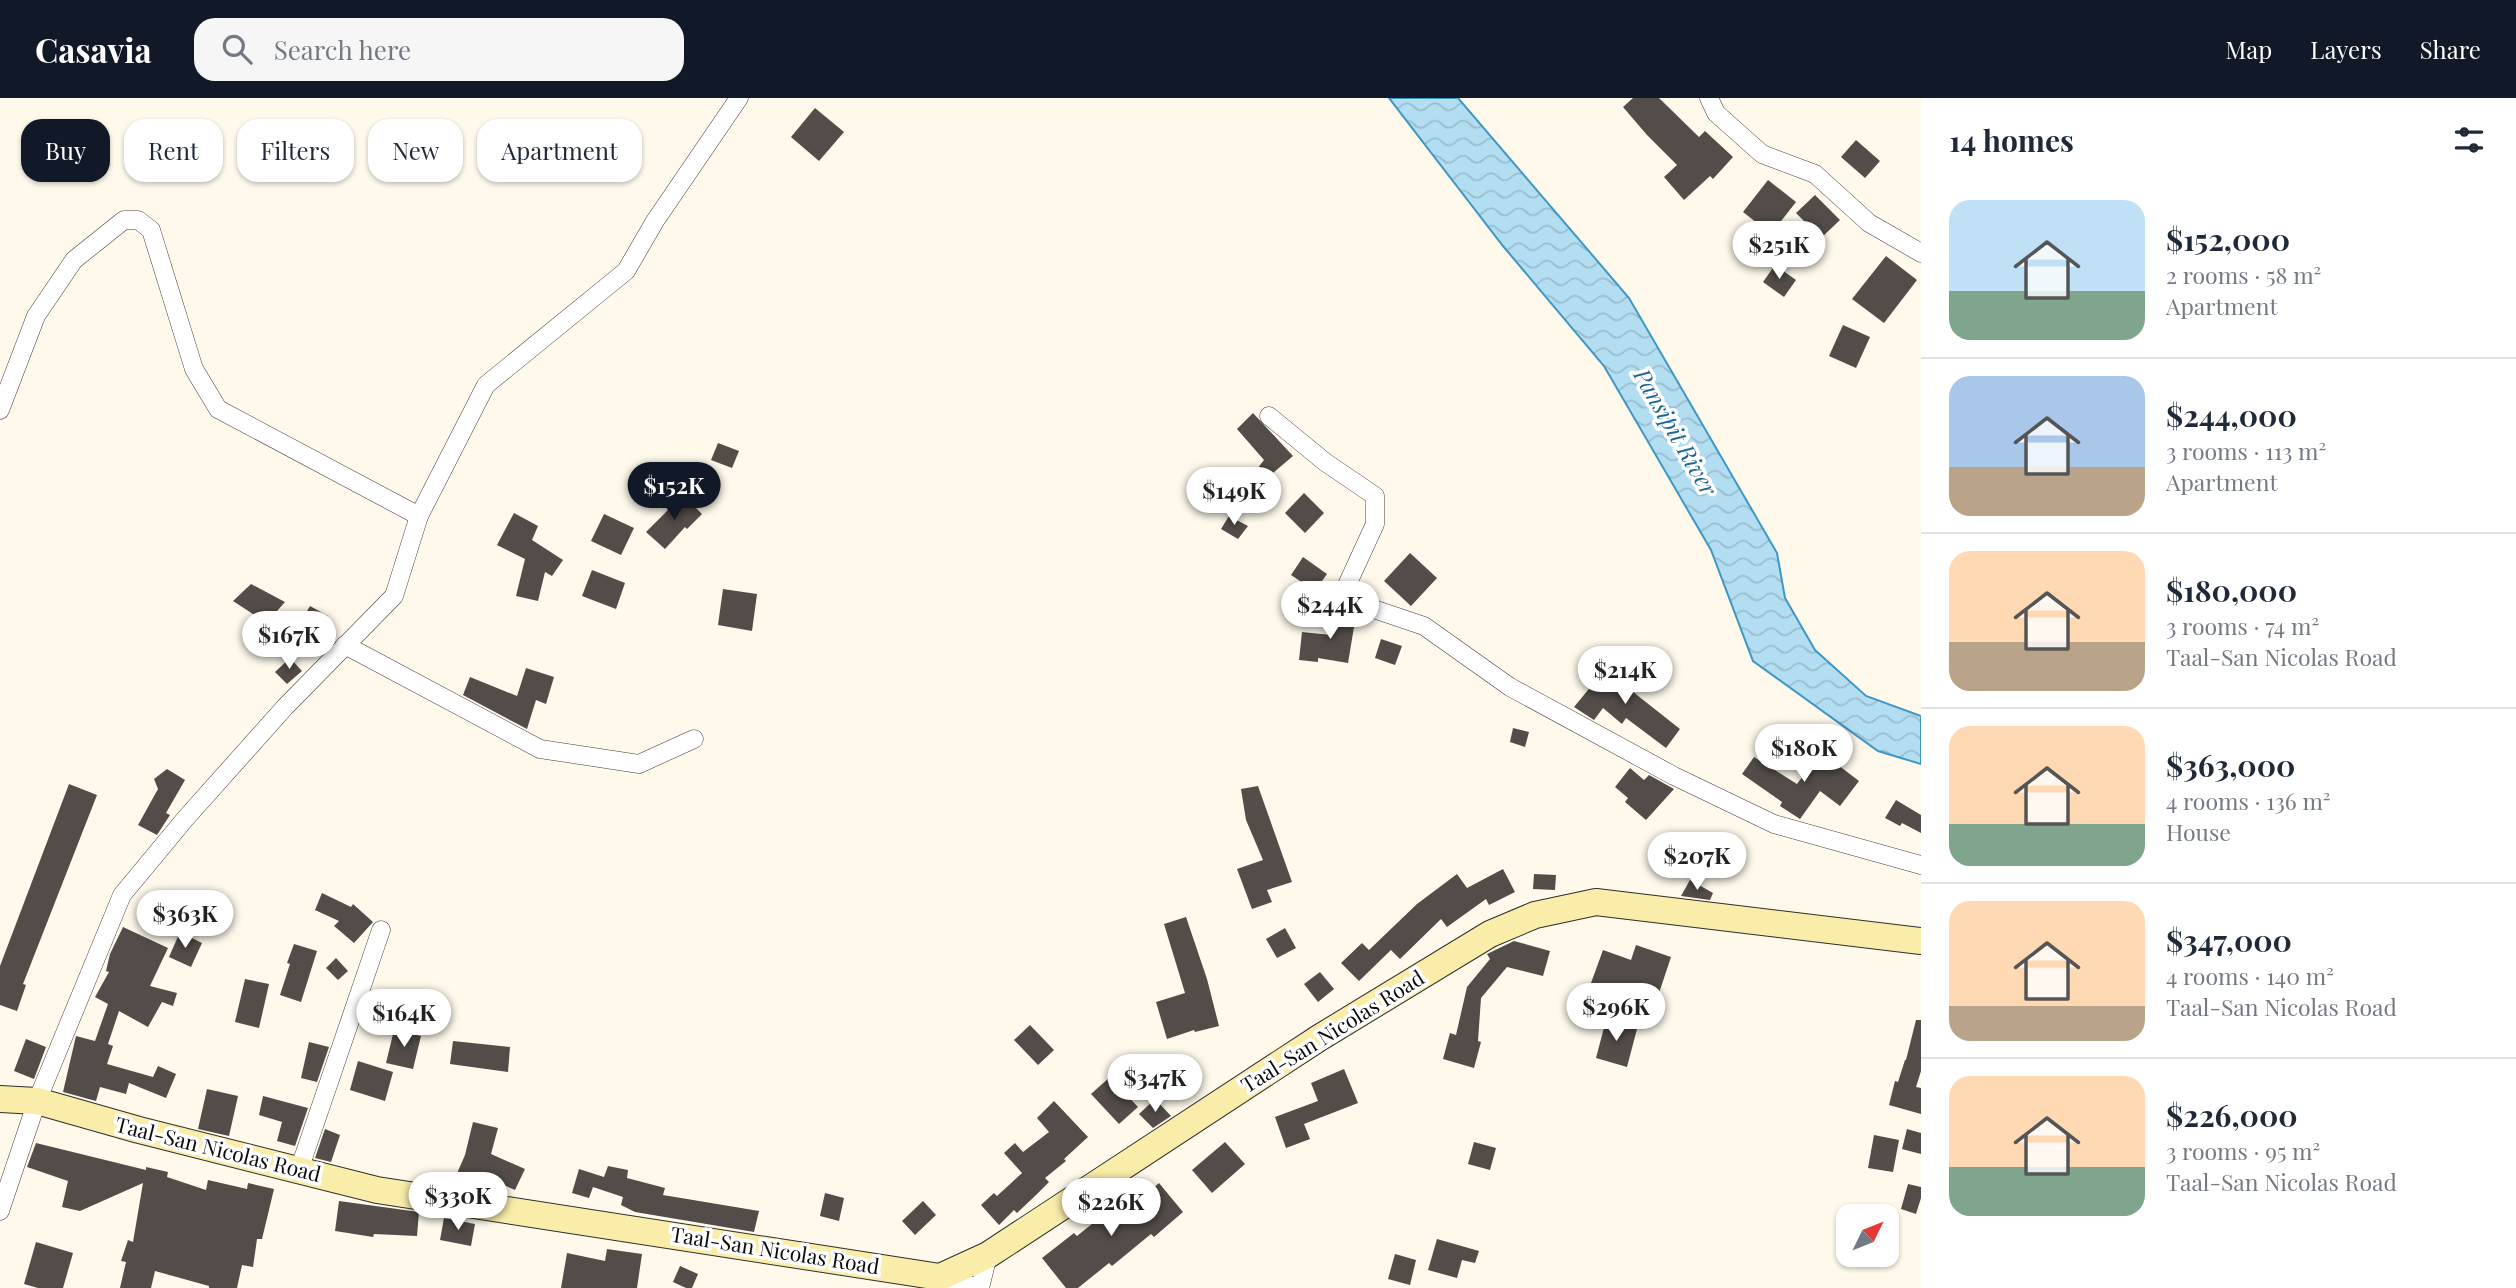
<!DOCTYPE html>
<html lang="en">
<head>
<meta charset="utf-8">
<style>
  body { margin:0; font-family:"Playfair Display",serif; background:#f6f6f7; color:#1f2937; height:100vh; display:flex; flex-direction:column; font-size:26px; white-space:nowrap }
  * { box-sizing:border-box; margin:0 }
  p { font-size:23px; color:#747a83 }
  .icon { flex:none; width:38px; height:38px; fill:none; stroke:currentColor; stroke-width:2; stroke-linecap:round; stroke-linejoin:round }
  .map { position:relative; flex:1; overflow:hidden }
  .sheet { display:flex; flex-direction:column; background:#fff; width:595px }
  .sheet>* { flex:none }
  .banner { position:absolute; left:21px; top:21px; width:665px; height:63px; display:flex; gap:14px }
  .needle { width:46px; rotate:47deg }
  .fabs { position:absolute; left:1836px; top:1106px; display:grid; gap:14px }
  .fabs a { display:grid; place-items:center; width:63px; height:63px; border-radius:14px; background:#fff; box-shadow:0 2px 5px #0004; font-size:35px }
  .price { position:absolute; translate:-50% -60px; padding:0 16px; border-radius:24px; background:#fff; color:#222; font-size:23px; line-height:46px; filter:drop-shadow(0 2px 4px #0008) }
  .price::after { content:''; position:absolute; left:50%; top:42px; width:21px; height:16px; margin-left:-10px; background:inherit; clip-path:polygon(0 0,100% 0,50% 100%) }
  .price.selected { background:#111827; color:#fff }
  ul { padding:0; list-style:none }
  li { display:flex; align-items:center; gap:21px; height:175px; padding:0 28px }
  li+li { border-top:2px solid #e0e1e3 }
  li span { display:grid; place-items:center; flex:none; width:196px; height:140px; border-radius:21px; color:#555 }
  li>.icon { margin-inline-start:auto }
  span .icon { width:84px; height:84px; fill:#fffc; stroke-width:1 }
  li b { font-size:30px }
  h2 { display:flex; justify-content:space-between; align-items:center; height:84px; padding:0 28px; font-size:30px }
  .chip { padding:0 24px; border-radius:21px; background:#fff; box-shadow:0 2px 5px #0004; font-size:24px; line-height:63px }
  .chip.selected { background:#111827; color:#fff }
  header { display:flex; align-items:center; gap:42px; box-sizing:border-box; height:98px; padding:0 35px; background:#111827; color:#fff }
  header strong { font-size:33px }
  nav { display:flex; gap:38px; margin-inline-start:auto; font-size:24px }
  .search { width:490px; height:63px; background:#f6f6f7; display:flex; align-items:center; gap:18px; box-sizing:border-box; padding:0 24px; border-radius:21px; color:#747a83; font-size:26px }
  main { display:flex; flex:1; min-height:0 }
  .map>svg:first-child { display:block }
  .water { fill:url(#water-waves); stroke:#3e97c4; stroke-width:2 }
  .building { fill:#534c48 }
  .lines { fill:none; stroke-linecap:round; stroke-linejoin:round }
  .minor-casing { stroke:#3e3e3e; stroke-width:19 }
  .tertiary-casing { stroke:#3e3e3e; stroke-width:24 }
  .secondary-casing { stroke:#2d2d2d; stroke-width:28 }
  .minor { stroke:#fff; stroke-width:18 }
  .tertiary { stroke:#fff; stroke-width:23 }
  .secondary { stroke:#faeca9; stroke-width:26 }
  .labels { text-anchor:middle; stroke-width:7; stroke-linejoin:round; paint-order:stroke }
  .street-label { font-size:21px; fill:#0b0b0b; stroke:#fff }
  .water-label { font-size:23px; font-style:italic; fill:#1d6795; stroke:#fff }
</style>
</head>
<body>
<header>
<strong>Casavia</strong>
<div class="search"><svg class="icon" aria-label="search" viewBox="0 0 24 24"><circle cx="10" cy="10" r="6"/><path d="M15 15l6 6"/></svg>Search here</div>
<nav><a>Map</a><a>Layers</a><a>Share</a></nav>
</header>
<main>
<div class="map">
<svg width="1921" height="1190" viewBox="0 0 1921 1190">
  <defs>
    <pattern id="water-waves" width="16" height="10" patternUnits="userSpaceOnUse" patternTransform="scale(1.75)"><rect width="16" height="10" fill="#b3def2"/><path d="M0 5q4-4 8 0t8 0" fill="none" stroke="#99bdce"/></pattern>
  </defs>
  <rect width="100%" height="100%" fill="#fef9eb"/>
  <polygon class="water" points="1389,0 1458,0 1629,200 1777,455 1785,500 1815,552 1866,598 1921,618 1921,666 1878,653 1753,563 1711,452 1604,268 1503,148"/>
  <g class="building">
    <polygon points="1633,0 1659,0 1699,39 1705,33 1733,59 1713,81 1710,78 1684,102 1664,79 1677,67 1647,37 1623,9"/>
    <polygon points="815,10 844,34 819,63 791,39"/>
    <polygon points="1856,42 1880,63 1865,80 1841,59"/>
    <polygon points="1768,82 1796,104 1771,136 1743,114"/>
    <polygon points="1815,97 1840,122 1821,140 1796,115"/>
    <polygon points="1886,158 1917,182 1884,225 1852,201"/>
    <polygon points="1775,167 1796,182 1784,199 1763,184"/>
    <polygon points="1843,227 1870,239 1856,270 1829,258"/>
    <polygon points="1253,315 1293,358 1267,380 1278,388 1262,410 1240,393 1264,362 1237,331"/>
    <polygon points="718,345 739,353 732,370 711,362"/>
    <polygon points="1304,395 1324,415 1305,435 1285,415"/>
    <polygon points="683,397 702,416 687,431 685,429 665,451 646,434"/>
    <polygon points="514,415 538,428 532,442 563,462 552,478 545,474 538,503 516,498 525,461 497,447"/>
    <polygon points="604,416 634,430 621,457 591,443"/>
    <polygon points="1229,418 1248,428 1238,441 1221,431"/>
    <polygon points="1410,455 1437,480 1411,508 1384,483"/>
    <polygon points="1303,459 1327,476 1315,493 1291,477"/>
    <polygon points="592,472 625,485 616,511 582,498"/>
    <polygon points="251,486 285,504 270,521 261,514 256,518 233,503"/>
    <polygon points="723,491 757,496 752,533 718,527"/>
    <polygon points="310,508 328,518 315,542 300,525"/>
    <polygon points="1335,513 1356,517 1348,565 1318,560 1318,564 1299,562 1302,534 1331,537"/>
    <polygon points="1381,541 1402,548 1395,567 1375,560"/>
    <polygon points="290,560 302,573 287,586 275,574"/>
    <polygon points="1611,564 1629,578 1623,586 1680,631 1666,650 1626,620 1622,626 1603,610 1594,622 1574,609"/>
    <polygon points="526,570 554,579 546,606 536,602 527,631 463,597 470,579 517,598"/>
    <polygon points="1513,630 1529,634 1525,649 1510,644"/>
    <polygon points="1821,654 1859,683 1840,708 1820,693 1800,721 1780,708 1782,704 1742,676 1754,659 1797,686"/>
    <polygon points="1630,670 1644,682 1649,677 1674,691 1646,722 1625,704 1628,700 1615,689"/>
    <polygon points="167,671 185,682 166,715 170,717 157,737 138,727 158,691 154,681"/>
    <polygon points="69,686 97,697 23,886 26,887 17,913 0,907 0,868"/>
    <polygon points="1258,688 1292,784 1267,792 1272,804 1252,811 1237,771 1263,762 1246,722 1241,691"/>
    <polygon points="1896,702 1921,717 1921,735 1902,725 1900,728 1885,720"/>
    <polygon points="1503,771 1515,794 1489,807 1486,801 1447,829 1441,821 1400,861 1391,852 1359,883 1341,865 1362,845 1369,852 1417,806 1457,776 1467,790"/>
    <polygon points="1534,776 1556,777 1555,792 1533,791"/>
    <polygon points="1690,782 1713,795 1710,802 1681,798"/>
    <polygon points="322,795 351,809 353,806 373,824 354,845 334,828 339,823 315,812"/>
    <polygon points="1186,819 1207,881 1219,928 1195,934 1194,932 1167,941 1156,904 1185,895 1164,826"/>
    <polygon points="123,829 168,850 150,888 177,895 173,908 162,904 148,929 119,913 108,946 113,948 107,966 153,979 158,968 176,976 166,1000 129,985 126,996 100,989 96,1003 63,994 76,938 95,943 108,906 95,899 109,874 106,873 110,856"/>
    <polygon points="1285,830 1296,850 1277,860 1266,841"/>
    <polygon points="180,834 202,845 191,869 169,859"/>
    <polygon points="1514,843 1550,853 1543,878 1507,869 1481,900 1478,943 1481,944 1474,970 1443,961 1450,935 1456,937 1467,889 1490,861 1487,856"/>
    <polygon points="294,846 317,853 301,904 280,897 290,866 287,865"/>
    <polygon points="1636,847 1671,859 1654,910 1619,898 1620,895 1591,885 1603,852 1631,862"/>
    <polygon points="336,860 348,873 338,882 326,870"/>
    <polygon points="1320,874 1334,891 1318,904 1304,886"/>
    <polygon points="245,881 269,886 259,930 235,924"/>
    <polygon points="1606,922 1637,931 1627,969 1596,960"/>
    <polygon points="1916,922 1921,922 1921,973 1916,989 1921,990 1921,1016 1889,1007 1895,983 1898,984 1905,962 1906,962"/>
    <polygon points="1030,927 1054,952 1038,967 1014,942"/>
    <polygon points="394,932 421,938 413,971 386,965"/>
    <polygon points="26,941 46,949 34,981 14,973"/>
    <polygon points="453,943 510,949 508,974 450,966"/>
    <polygon points="309,944 329,949 317,984 301,980"/>
    <polygon points="358,963 393,974 385,1003 350,992"/>
    <polygon points="1161,965 1180,985 1164,1000 1145,980"/>
    <polygon points="1344,971 1358,1005 1304,1026 1310,1041 1286,1050 1275,1019 1318,1003 1311,985"/>
    <polygon points="1110,979 1138,1009 1119,1026 1091,996"/>
    <polygon points="207,991 238,998 229,1038 198,1031"/>
    <polygon points="263,998 308,1010 295,1048 277,1043 282,1024 259,1017"/>
    <polygon points="1155,1001 1171,1018 1153,1030 1139,1016"/>
    <polygon points="1054,1003 1088,1039 1064,1061 1066,1063 1045,1080 1049,1084 1035,1098 1017,1115 1014,1112 999,1127 981,1107 994,1095 997,1098 1022,1075 1004,1055 1015,1045 1023,1054 1049,1034 1037,1020"/>
    <polygon points="473,1024 498,1030 491,1056 525,1071 515,1092 485,1079 481,1091 455,1080 465,1057"/>
    <polygon points="325,1031 340,1037 331,1064 315,1060"/>
    <polygon points="1907,1031 1921,1035 1921,1056 1902,1051"/>
    <polygon points="1874,1037 1899,1042 1893,1074 1868,1070"/>
    <polygon points="1225,1044 1245,1066 1212,1095 1192,1072"/>
    <polygon points="1474,1044 1496,1050 1490,1072 1468,1066"/>
    <polygon points="36,1045 146,1072 146,1069 168,1074 167,1079 206,1092 208,1082 247,1091 248,1085 274,1091 262,1141 257,1141 253,1169 242,1167 237,1190 209,1190 209,1188 155,1173 151,1190 120,1190 126,1164 121,1163 128,1142 133,1144 143,1085 80,1113 62,1109 68,1083 27,1069"/>
    <polygon points="608,1068 628,1072 627,1080 665,1090 663,1097 759,1113 754,1134 635,1114 621,1107 623,1099 593,1089 589,1100 572,1095 579,1071 604,1079"/>
    <polygon points="1159,1085 1183,1114 1154,1139 1151,1136 1112,1168 1109,1165 1078,1190 1066,1190 1042,1160 1074,1135 1077,1138 1113,1109 1120,1118"/>
    <polygon points="1908,1086 1921,1089 1921,1100 1916,1116 1901,1111"/>
    <polygon points="825,1095 844,1100 839,1123 820,1118"/>
    <polygon points="339,1103 419,1114 417,1138 374,1136 373,1139 335,1133"/>
    <polygon points="923,1103 936,1117 915,1137 902,1123"/>
    <polygon points="444,1120 475,1126 471,1148 440,1142"/>
    <polygon points="1437,1141 1479,1153 1475,1165 1462,1162 1457,1180 1428,1172"/>
    <polygon points="36,1144 73,1155 63,1190 38,1190 24,1186"/>
    <polygon points="607,1151 642,1156 637,1190 561,1190 567,1155 605,1163"/>
    <polygon points="1395,1156 1416,1162 1410,1187 1388,1181"/>
    <polygon points="680,1168 698,1176 692,1190 686,1190 673,1184"/>
  </g>
  <g class="lines">
    <g class="minor-casing">
      <g id="minor">
        <polyline points="1709,0 1716,15 1762,56 1815,76 1869,125 1921,155"/>
        <polyline points="0,312 36,218 74,162 124,122 138,122 151,132 194,271 218,311 419,418"/>
        <polyline points="1269,318 1325,364 1375,398 1375,426 1341,500 1424,528 1510,589 1674,678 1774,726 1921,767"/>
        <polyline points="345,547 540,651 639,666 694,641"/>
        <polyline points="299,1072 381,832"/>
        <polyline points="0,1113 37,1003 122,797 185,721 285,609 394,498 419,418 486,287 626,173 655,123 739,0"/>
        <polyline points="980,1190 988,1157"/>
      </g>
    </g>
    <g class="tertiary-casing">
      <polyline id="tertiary" points="940,1179 970,1190"/>
    </g>
    <g class="secondary-casing">
      <polyline id="secondary" points="0,1001 37,1003 139,1032 377,1092 940,1179 988,1157 1319,940 1490,836 1535,817 1596,804 1921,843"/>
    </g>
    <use href="#minor" class="minor"/>
    <use href="#tertiary" class="tertiary"/>
    <use href="#secondary" class="secondary"/>
  </g>
  <g class="labels">
    <g class="street-label">
      <text transform="translate(1333 934) rotate(-32)" y="7">Taal-San Nicolas Road</text>
      <text transform="translate(218 1052) rotate(14)" y="7">Taal-San Nicolas Road</text>
      <text transform="translate(775 1153) rotate(9)" y="7">Taal-San Nicolas Road</text>
    </g>
    <g class="water-label">
      <text transform="translate(1675 334) rotate(60)" y="8">Pansipit River</text>
    </g>
  </g>
</svg>
<div class="fabs">
<a><svg class="needle" viewBox="-14 -14 28 28"><path d="M0-13l5 13h-10z" fill="#e53935"/><path d="M0 13l5-13h-10z" fill="#747a83"/></svg></a>
</div>
<b class="price" style="left:1779px;top:183px">$251K</b>
<b class="price selected" style="left:674px;top:424px">$152K</b>
<b class="price" style="left:1234px;top:429px">$149K</b>
<b class="price" style="left:1330px;top:543px">$244K</b>
<b class="price" style="left:289px;top:573px">$167K</b>
<b class="price" style="left:1625px;top:608px">$214K</b>
<b class="price" style="left:1804px;top:686px">$180K</b>
<b class="price" style="left:1697px;top:794px">$207K</b>
<b class="price" style="left:185px;top:852px">$363K</b>
<b class="price" style="left:1616px;top:945px">$296K</b>
<b class="price" style="left:404px;top:951px">$164K</b>
<b class="price" style="left:1155px;top:1016px">$347K</b>
<b class="price" style="left:458px;top:1134px">$330K</b>
<b class="price" style="left:1111px;top:1140px">$226K</b>
<div class="banner">
<a class="chip selected">Buy</a>
<a class="chip">Rent</a>
<a class="chip">Filters</a>
<a class="chip">New</a>
<a class="chip">Apartment</a>
</div>
</div>
<section class="sheet">
<h2>14 homes<svg class="icon" aria-label="filters" viewBox="0 0 24 24"><path d="M4 7h16M4 17h16"/><circle cx="9" cy="7" r="2"/><circle cx="15" cy="17" r="2"/></svg></h2>
<ul>
<li><span style="background:linear-gradient(#bfe0f5 65%,#7fa58c 0)"><svg class="icon" aria-label="home" viewBox="0 0 24 24"><path d="M3 11l9-7 9 7M6 9v11h12V9"/></svg></span><div><b>$152,000</b><p>2 rooms · 58 m²</p><p>Apartment</p></div></li>
<li><span style="background:linear-gradient(#a9c7e8 65%,#b9a48a 0)"><svg class="icon" aria-label="home" viewBox="0 0 24 24"><path d="M3 11l9-7 9 7M6 9v11h12V9"/></svg></span><div><b>$244,000</b><p>3 rooms · 113 m²</p><p>Apartment</p></div></li>
<li><span style="background:linear-gradient(#ffd9b3 65%,#b9a48a 0)"><svg class="icon" aria-label="home" viewBox="0 0 24 24"><path d="M3 11l9-7 9 7M6 9v11h12V9"/></svg></span><div><b>$180,000</b><p>3 rooms · 74 m²</p><p>Taal-San Nicolas Road</p></div></li>
<li><span style="background:linear-gradient(#ffd9b3 70%,#7fa58c 0)"><svg class="icon" aria-label="home" viewBox="0 0 24 24"><path d="M3 11l9-7 9 7M6 9v11h12V9"/></svg></span><div><b>$363,000</b><p>4 rooms · 136 m²</p><p>House</p></div></li>
<li><span style="background:linear-gradient(#ffd9b3 75%,#b9a48a 0)"><svg class="icon" aria-label="home" viewBox="0 0 24 24"><path d="M3 11l9-7 9 7M6 9v11h12V9"/></svg></span><div><b>$347,000</b><p>4 rooms · 140 m²</p><p>Taal-San Nicolas Road</p></div></li>
<li><span style="background:linear-gradient(#ffd9b3 65%,#7fa58c 0)"><svg class="icon" aria-label="home" viewBox="0 0 24 24"><path d="M3 11l9-7 9 7M6 9v11h12V9"/></svg></span><div><b>$226,000</b><p>3 rooms · 95 m²</p><p>Taal-San Nicolas Road</p></div></li>
</ul>
</section>
</main>
</body>
</html>
